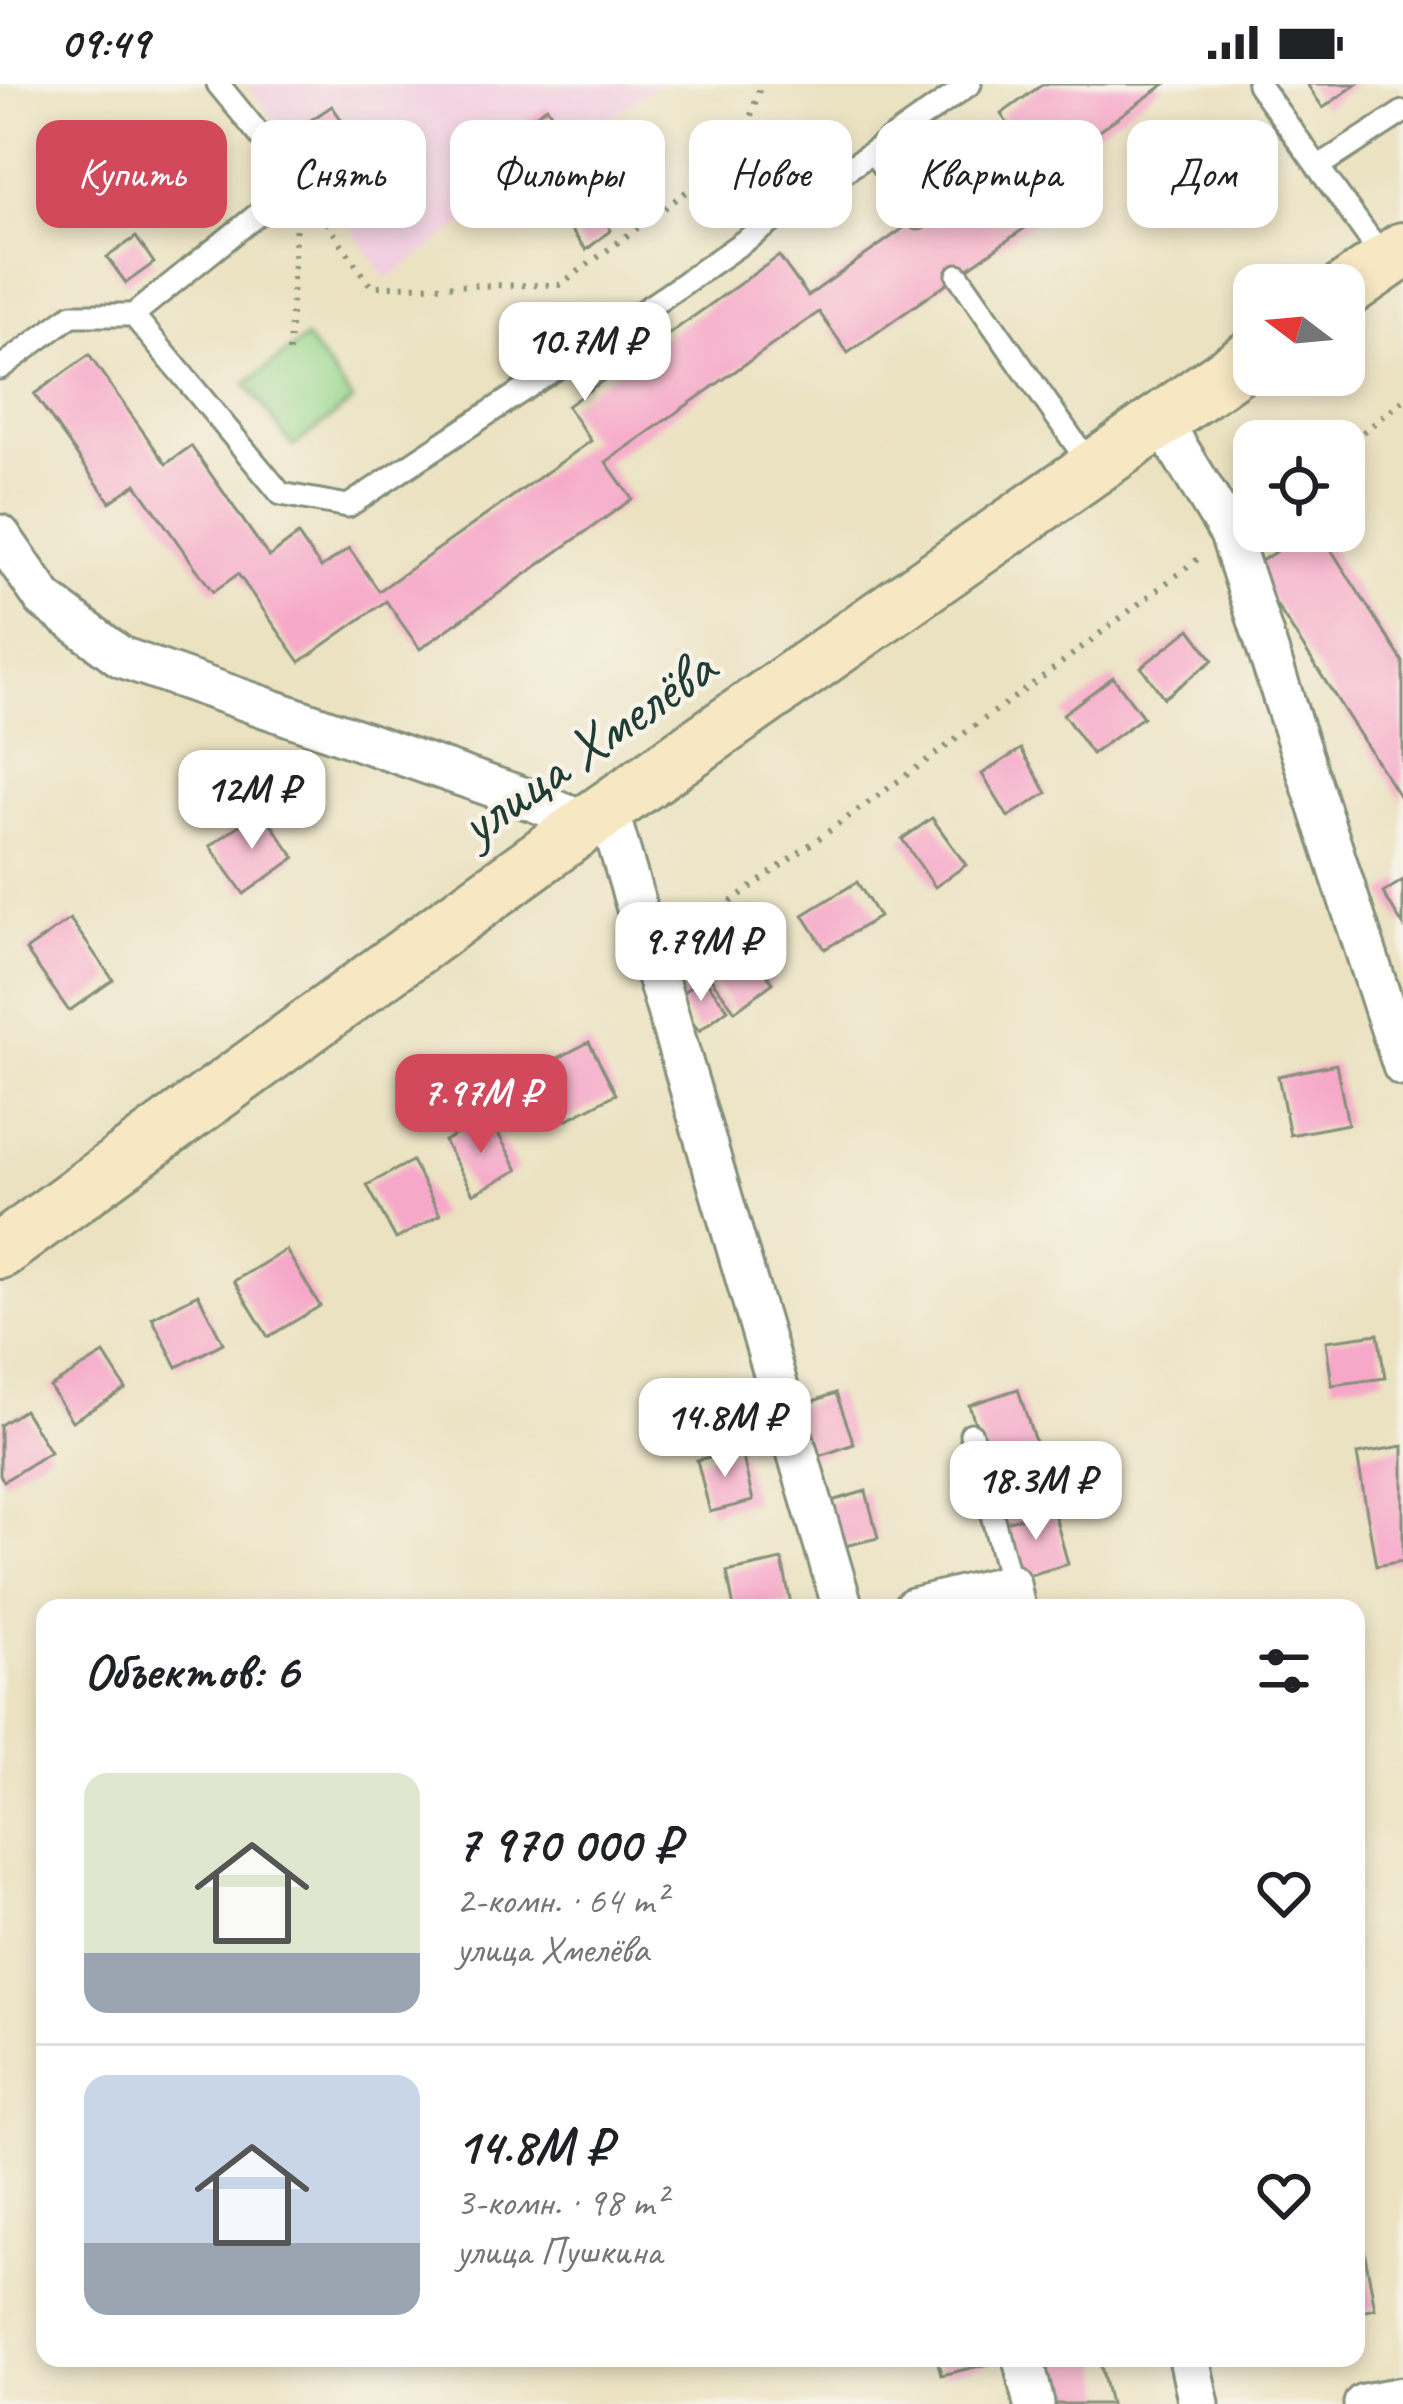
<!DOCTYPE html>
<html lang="ru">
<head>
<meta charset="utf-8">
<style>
  body { margin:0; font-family:Caveat,sans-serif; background:#f6f6f6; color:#202124; height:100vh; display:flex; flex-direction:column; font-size:45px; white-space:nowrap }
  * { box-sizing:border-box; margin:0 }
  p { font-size:39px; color:#757577 }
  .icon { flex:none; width:66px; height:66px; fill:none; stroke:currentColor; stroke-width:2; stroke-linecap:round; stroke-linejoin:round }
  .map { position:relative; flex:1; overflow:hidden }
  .panel { position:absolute; left:36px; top:1515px; width:1329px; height:768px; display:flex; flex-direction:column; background:#fff; border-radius:24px; box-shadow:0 6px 18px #0003 }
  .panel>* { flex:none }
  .banner { position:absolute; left:36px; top:36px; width:1332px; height:108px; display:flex; gap:24px }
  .needle { width:78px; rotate:286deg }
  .tools { position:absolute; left:1233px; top:180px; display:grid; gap:24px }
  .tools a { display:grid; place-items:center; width:132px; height:132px; border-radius:24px; background:#fff; box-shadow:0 6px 18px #0003; font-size:60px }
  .price { position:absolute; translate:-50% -102px; padding:0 27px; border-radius:24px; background:#fff; color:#222; font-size:39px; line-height:78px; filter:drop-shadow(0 3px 6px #0008) }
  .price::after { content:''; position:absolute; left:50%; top:72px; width:36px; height:27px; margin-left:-18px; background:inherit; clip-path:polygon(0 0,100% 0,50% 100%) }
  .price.selected { background:#d1495b; color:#fff }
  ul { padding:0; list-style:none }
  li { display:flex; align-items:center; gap:36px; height:300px; padding:0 48px }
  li+li { border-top:3px solid #e0e0e0 }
  li span { display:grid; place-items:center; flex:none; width:336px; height:240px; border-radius:24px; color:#555 }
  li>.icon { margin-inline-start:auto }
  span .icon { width:144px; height:144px; fill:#fffc; stroke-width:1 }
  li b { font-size:51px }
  h2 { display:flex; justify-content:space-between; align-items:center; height:144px; padding:0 48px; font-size:51px }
  .tag { padding:0 42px; border-radius:24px; background:#fff; box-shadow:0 6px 18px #0003; font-size:42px; line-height:108px }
  .tag.selected { background:#d1495b; color:#fff }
  .status { display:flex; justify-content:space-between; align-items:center; height:84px; padding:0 60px; background:#fff; direction:ltr }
  .status svg { height:33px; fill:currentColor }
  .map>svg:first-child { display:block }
  .built { fill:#f2cfe1 }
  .green { fill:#9ad78d; stroke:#5c8a60; stroke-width:3 }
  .building { fill:#f6a8c8 }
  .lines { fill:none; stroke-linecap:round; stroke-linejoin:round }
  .lane-casing { stroke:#85907a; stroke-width:27 }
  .street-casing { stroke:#85907a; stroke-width:45 }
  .secondary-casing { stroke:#85907a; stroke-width:60 }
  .path { stroke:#85907a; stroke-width:6; stroke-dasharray:3 9; stroke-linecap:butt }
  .lane { stroke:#fff; stroke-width:21 }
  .street { stroke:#fff; stroke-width:39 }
  .secondary { stroke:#f7e8c3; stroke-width:54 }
  .labels { text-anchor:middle; stroke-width:9; stroke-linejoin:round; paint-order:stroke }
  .street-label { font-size:60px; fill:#1f3d34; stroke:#f7f3e8 }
</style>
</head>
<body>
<div class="status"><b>09:49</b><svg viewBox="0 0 49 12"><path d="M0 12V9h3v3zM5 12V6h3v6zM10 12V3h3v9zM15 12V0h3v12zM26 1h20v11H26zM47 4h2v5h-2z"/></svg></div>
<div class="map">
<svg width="1403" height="2320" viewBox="0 0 1403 2320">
  <rect width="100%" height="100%" fill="#f7f3e8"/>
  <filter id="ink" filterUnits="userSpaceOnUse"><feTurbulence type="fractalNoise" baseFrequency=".00833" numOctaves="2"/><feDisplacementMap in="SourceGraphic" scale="24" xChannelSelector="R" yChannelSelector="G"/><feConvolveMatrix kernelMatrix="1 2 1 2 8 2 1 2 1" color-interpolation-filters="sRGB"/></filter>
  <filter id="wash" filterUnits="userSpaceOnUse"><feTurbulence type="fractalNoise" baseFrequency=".004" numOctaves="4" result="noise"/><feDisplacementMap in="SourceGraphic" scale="48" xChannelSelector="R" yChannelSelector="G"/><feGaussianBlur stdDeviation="2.7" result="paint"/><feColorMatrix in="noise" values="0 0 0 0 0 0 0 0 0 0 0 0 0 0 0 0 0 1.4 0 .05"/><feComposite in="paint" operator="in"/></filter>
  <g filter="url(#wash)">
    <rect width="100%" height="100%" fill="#ebe2c1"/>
    <polygon class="built" points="247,0 658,0 387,195"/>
    <polygon class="green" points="306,254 353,317 293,363 246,300"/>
    <g id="blocks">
      <g class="building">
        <polygon points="1043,0 1165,0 1042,87 1063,117 848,269 819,228 606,378 632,415 420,565 386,517 300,578 238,490 213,508 136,400 110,418 34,310 89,271 166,380 191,362 269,473 298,451 321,484 349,464 379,507 591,357 567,322 779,172 808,212 1022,60 1001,30"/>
        <polygon points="1307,0 1357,0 1323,24"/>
        <polygon points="332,22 349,47 325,63 308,38"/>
        <polygon points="547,23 564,49 540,65 523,39"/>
        <polygon points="382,83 400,107 384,120 365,97"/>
        <polygon points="581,105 611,146 586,166 555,125"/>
        <polygon points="136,153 154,179 126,199 107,173"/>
        <polygon points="1307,447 1319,447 1403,578 1403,718 1252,483"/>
        <polygon points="1190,545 1213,576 1164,614 1141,583"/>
        <polygon points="1113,593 1143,633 1092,670 1063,630"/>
        <polygon points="1021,665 1047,709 1008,733 982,690"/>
        <polygon points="261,726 295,774 244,810 210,762"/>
        <polygon points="932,734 966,781 935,803 902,755"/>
        <polygon points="1403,796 1403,841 1383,809"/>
        <polygon points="857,798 879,833 825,865 803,831"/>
        <polygon points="70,835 113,896 69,927 26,866"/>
        <polygon points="747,864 773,899 735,927 709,892"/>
        <polygon points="703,893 728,925 699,947 674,915"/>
        <polygon points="589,958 616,1010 566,1036 539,984"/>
        <polygon points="1336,980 1348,1040 1290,1051 1278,992"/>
        <polygon points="489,1033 518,1086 473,1110 444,1057"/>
        <polygon points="412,1077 440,1131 396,1155 367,1101"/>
        <polygon points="286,1166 320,1222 268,1253 234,1197"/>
        <polygon points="198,1210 223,1259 177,1283 152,1234"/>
        <polygon points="1378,1250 1385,1294 1332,1301 1326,1257"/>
        <polygon points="104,1270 126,1305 72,1337 50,1303"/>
        <polygon points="1018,1305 1037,1364 989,1380 969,1321"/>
        <polygon points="836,1309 854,1360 811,1375 794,1324"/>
        <polygon points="24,1326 50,1368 4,1397 0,1391 0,1341"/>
        <polygon points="1403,1362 1403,1477 1376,1482 1357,1370"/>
        <polygon points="741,1365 753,1417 710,1428 697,1376"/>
        <polygon points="866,1407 878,1454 837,1464 825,1419"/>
        <polygon points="1053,1425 1068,1480 1020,1494 1005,1438"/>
        <polygon points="782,1476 791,1520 734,1524 727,1488"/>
        <polygon points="1362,2155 1375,2224 1356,2228 1356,2156"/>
        <polygon points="937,2274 991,2274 992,2279 941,2291"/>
        <polygon points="1042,2274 1099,2274 1110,2320 1052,2320"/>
      </g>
    </g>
  </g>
  <g filter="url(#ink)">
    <use href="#blocks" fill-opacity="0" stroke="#85907a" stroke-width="3"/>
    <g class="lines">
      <g class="lane-casing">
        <g id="lane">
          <polyline points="218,0 298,98 133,231 281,410 348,422 664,213 970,0"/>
          <polyline points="1258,0 1318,83"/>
          <polyline points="873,68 918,134"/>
          <polyline points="1385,176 1318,83 1403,28"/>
          <polyline points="958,191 1093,385"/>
          <polyline points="0,284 72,231 133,231"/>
          <polyline points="971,1350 1010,1500"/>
        </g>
      </g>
      <g class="street-casing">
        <g id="street">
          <polyline points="1161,336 1230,450 1403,982"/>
          <polyline points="0,451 44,515 121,573 536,718 587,739"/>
          <polyline points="608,726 843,1524"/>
          <polyline points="913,1524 1010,1500 1015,1524"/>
          <polyline points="1023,2274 1034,2320"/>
          <polyline points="1189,2274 1199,2320"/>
          <polyline points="1364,2320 1403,2313"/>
        </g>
      </g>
      <g class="secondary-casing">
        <g id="secondary">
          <polyline points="1344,207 1403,166"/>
          <polyline points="0,1167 587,739 1254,271"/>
        </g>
      </g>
      <g class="path">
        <polyline points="313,119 371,202 560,201 739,69 761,0"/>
        <polyline points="289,268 296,138"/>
        <polyline points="1344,363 1403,317"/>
        <polyline points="682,853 1048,589 1199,474"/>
      </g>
      <use href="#lane" class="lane"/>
      <use href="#street" class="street"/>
      <use href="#secondary" class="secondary"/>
    </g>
  </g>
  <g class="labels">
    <g class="street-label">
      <text transform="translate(586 661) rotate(-35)" y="21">улица Хмелёва</text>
    </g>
  </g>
</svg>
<div class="tools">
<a><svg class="needle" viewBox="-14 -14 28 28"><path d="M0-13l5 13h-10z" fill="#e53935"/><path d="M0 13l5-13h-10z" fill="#757577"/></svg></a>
<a><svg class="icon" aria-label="locate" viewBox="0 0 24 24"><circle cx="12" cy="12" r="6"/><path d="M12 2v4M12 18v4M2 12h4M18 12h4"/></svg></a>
</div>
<b class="price" style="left:585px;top:320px">10.7M ₽</b>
<b class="price" style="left:252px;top:768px">12M ₽</b>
<b class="price" style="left:701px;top:920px">9.79M ₽</b>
<b class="price selected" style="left:481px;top:1072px">7.97M ₽</b>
<b class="price" style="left:725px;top:1396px">14.8M ₽</b>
<b class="price" style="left:1036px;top:1459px">18.3M ₽</b>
<div class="banner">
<a class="tag selected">Купить</a>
<a class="tag">Снять</a>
<a class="tag">Фильтры</a>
<a class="tag">Новое</a>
<a class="tag">Квартира</a>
<a class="tag">Дом</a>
</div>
<section class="panel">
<h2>Объектов: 6<svg class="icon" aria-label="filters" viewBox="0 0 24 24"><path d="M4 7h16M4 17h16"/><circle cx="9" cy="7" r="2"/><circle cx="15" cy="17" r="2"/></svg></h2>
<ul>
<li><span style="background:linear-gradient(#dfe7d0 75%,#9aa5b1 0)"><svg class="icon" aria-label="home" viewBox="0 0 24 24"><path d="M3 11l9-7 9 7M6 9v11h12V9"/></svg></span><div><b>7 970 000 ₽</b><p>2-комн. · 64 m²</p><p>улица Хмелёва</p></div><svg class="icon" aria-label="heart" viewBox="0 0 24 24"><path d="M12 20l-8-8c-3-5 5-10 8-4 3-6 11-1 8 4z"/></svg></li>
<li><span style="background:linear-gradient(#c9d6e8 70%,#9aa5b1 0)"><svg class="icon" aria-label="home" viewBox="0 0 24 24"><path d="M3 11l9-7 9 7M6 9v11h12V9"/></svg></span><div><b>14.8M ₽</b><p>3-комн. · 98 m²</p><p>улица Пушкина</p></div><svg class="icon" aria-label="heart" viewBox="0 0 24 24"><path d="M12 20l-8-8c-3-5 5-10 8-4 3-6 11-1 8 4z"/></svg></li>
</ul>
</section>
</div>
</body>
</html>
